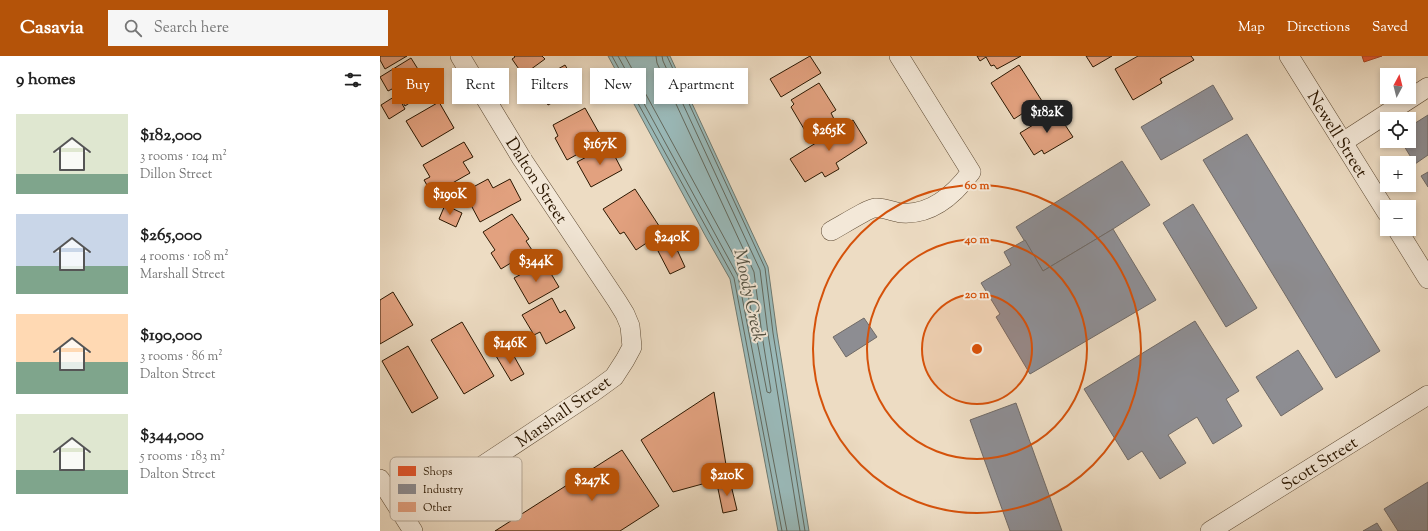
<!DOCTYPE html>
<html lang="en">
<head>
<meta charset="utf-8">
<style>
  body { margin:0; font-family:"Sorts Mill Goudy",serif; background:#f6f6f6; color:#222; height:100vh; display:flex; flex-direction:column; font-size:15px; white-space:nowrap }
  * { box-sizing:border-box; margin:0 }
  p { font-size:13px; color:#767676 }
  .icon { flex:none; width:22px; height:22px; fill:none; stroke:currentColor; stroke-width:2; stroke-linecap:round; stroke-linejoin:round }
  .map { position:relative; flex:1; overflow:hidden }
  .side { display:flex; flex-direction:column; background:#fff; width:380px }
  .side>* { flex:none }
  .top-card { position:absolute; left:12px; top:12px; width:380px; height:36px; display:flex; gap:8px }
  .needle { width:26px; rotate:7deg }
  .buttons { position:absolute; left:1000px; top:12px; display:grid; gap:8px }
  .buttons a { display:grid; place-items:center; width:36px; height:36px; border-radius:0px; background:#fff; box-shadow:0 2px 6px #0003; font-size:20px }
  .price { position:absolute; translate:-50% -34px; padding:0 9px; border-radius:8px; background:#b45309; color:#fff; font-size:13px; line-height:26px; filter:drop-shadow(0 1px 2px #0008) }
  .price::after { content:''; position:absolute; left:50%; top:24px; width:12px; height:9px; margin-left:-6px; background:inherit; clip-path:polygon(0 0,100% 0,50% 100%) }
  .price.selected { background:#222; color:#fff }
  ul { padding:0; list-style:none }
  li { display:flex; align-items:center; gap:12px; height:100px; padding:0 16px }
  li span { display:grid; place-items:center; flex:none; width:112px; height:80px; border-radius:0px; color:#555 }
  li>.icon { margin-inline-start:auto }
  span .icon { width:48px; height:48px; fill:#fffc; stroke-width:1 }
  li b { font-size:17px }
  h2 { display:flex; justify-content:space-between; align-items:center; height:48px; padding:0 16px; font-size:17px }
  .tag { padding:0 14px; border-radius:0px; background:#fff; box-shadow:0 2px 6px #0003; font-size:14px; line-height:36px }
  .tag.selected { background:#b45309; color:#fff }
  header { display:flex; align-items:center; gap:24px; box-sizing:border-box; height:56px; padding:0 20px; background:#b45309; color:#fff }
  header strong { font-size:19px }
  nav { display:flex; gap:22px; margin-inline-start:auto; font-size:14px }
  .search { width:280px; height:36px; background:#f6f6f6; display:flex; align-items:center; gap:10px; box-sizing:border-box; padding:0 14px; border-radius:0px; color:#767676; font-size:15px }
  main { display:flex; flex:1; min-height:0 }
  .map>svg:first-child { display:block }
  .water { fill:#9ababa; stroke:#6e7970 }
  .shops { fill:#e4572e; stroke:#ac4420 }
  .industry { fill:#8d8d92; stroke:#706a66 }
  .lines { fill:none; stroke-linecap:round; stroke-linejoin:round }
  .shore { stroke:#62685d; stroke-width:1 }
  .building { fill:#e2a17f; stroke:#2b1700 }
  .street-casing { stroke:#5c4831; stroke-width:20 }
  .street { stroke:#f3e8d8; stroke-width:19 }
  .ring { fill:none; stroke:#d5520b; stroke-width:2 }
  .labels { text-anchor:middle; stroke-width:4; stroke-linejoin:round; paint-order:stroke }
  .street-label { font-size:17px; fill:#2b1700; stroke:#f3e8d8 }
  .water-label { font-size:18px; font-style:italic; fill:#525041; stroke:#f3e8d8 }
  .key { fill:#f3e8d8; stroke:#b7a997; stroke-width:1 }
  .key-label { font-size:11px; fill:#2b1700 }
  .centre { fill:#d5520b; stroke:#f3e8d8; stroke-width:2 }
  .ring-label { font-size:12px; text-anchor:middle; font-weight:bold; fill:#d5520b; stroke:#f3e8d8; stroke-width:4; stroke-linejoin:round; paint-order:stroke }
</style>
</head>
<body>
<header>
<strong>Casavia</strong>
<div class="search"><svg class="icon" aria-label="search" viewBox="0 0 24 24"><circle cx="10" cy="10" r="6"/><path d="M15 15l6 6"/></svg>Search here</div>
<nav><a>Map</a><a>Directions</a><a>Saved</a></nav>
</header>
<main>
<section class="side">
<h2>9 homes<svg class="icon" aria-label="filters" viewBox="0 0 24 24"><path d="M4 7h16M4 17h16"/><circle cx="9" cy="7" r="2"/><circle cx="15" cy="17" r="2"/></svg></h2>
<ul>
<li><span style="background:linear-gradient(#dfe7d0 75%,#7fa58c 0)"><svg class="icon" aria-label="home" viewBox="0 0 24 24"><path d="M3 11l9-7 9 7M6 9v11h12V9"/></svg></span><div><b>$182,000</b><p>3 rooms · 104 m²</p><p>Dillon Street</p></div></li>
<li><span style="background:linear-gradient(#c9d6e8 65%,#7fa58c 0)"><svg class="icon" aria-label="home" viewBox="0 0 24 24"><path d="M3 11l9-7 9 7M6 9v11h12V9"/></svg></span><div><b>$265,000</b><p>4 rooms · 108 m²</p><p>Marshall Street</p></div></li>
<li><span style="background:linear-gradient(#ffd9b3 60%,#7fa58c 0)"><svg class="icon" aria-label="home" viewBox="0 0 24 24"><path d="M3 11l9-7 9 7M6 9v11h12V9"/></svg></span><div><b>$190,000</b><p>3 rooms · 86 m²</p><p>Dalton Street</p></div></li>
<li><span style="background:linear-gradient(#dfe7d0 70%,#7fa58c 0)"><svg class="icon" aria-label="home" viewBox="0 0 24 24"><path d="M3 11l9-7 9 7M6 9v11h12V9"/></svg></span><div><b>$344,000</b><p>5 rooms · 183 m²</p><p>Dalton Street</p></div></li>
</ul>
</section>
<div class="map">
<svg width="1048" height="475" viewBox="0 0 1048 475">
  <rect width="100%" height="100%" fill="#eddcc3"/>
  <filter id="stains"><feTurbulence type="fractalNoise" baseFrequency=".005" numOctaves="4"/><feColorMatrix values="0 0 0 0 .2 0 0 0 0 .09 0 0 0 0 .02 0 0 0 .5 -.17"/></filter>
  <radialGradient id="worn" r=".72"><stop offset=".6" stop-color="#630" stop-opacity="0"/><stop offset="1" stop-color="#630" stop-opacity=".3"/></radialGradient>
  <polygon class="water" points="228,0 290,0 388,211 397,277 429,475 398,475 350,223 326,181"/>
  <polygon class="shops" points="982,0 1002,0 984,6"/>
  <g class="industry">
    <polygon points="833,29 853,63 781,104 761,71"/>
    <polygon points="1048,59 1048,99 1035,108 1021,85 1029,85 1029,71"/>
    <polygon points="867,78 1000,295 956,322 823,104"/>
    <polygon points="742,105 770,149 733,173 663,215 636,171"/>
    <polygon points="1048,116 1048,131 1041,120"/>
    <polygon points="813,148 877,252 846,271 783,167"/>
    <polygon points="733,173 776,244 650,318 616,261 620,258 601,227 631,209 624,196 645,184 663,215"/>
    <polygon points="484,262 497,281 466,301 453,281"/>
    <polygon points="815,265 859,335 846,343 862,370 833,388 817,361 788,379 806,407 780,423 762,395 748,404 704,333"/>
    <polygon points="918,294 943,333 901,360 876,321"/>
    <polygon points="636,347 682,475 630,475 590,364"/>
    <polygon points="1048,426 1048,475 1018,475 1004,453"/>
    <polygon points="997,467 1002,475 983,475"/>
  </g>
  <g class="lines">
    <g class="shore">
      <polyline points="232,0 354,222 402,475"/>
      <polyline points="238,0 358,220 407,475"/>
      <polyline points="245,0 364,218 387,336 390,337 391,335 382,279 374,216 277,7 276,0"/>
      <polyline points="282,0 283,5 380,214 388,278 420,475"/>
      <polyline points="287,0 385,212 393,277 425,475"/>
    </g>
  </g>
  <g class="building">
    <polygon points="0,0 27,0 5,13 0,4"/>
    <polygon points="134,0 162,0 165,3 143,19 132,3 135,1"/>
    <polygon points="430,0 441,17 401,41 390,23"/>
    <polygon points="597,0 641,0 617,13 614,9 611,10 606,1 600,5"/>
    <polygon points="706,0 732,0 713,11"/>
    <polygon points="758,0 811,0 814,4 780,23 782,27 753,44 735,13"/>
    <polygon points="31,2 41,18 37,21 46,36 25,50 14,32 8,35 0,21"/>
    <polygon points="185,9 199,32 168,49 155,26"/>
    <polygon points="639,9 662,45 634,63 611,27"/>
    <polygon points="439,27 456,54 451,57 454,63 427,78 411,51 414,48 411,44"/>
    <polygon points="17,39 25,53 9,63 1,49"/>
    <polygon points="59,46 74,72 42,91 26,65"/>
    <polygon points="205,52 223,84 187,104 175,82 178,80 173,69"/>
    <polygon points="676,55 693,81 664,98 662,94 654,99 640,77"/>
    <polygon points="473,64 487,87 456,107 459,113 445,121 442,116 425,126 410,103"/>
    <polygon points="84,86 93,101 83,106 90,117 69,129 73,135 56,145 44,124 50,121 43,109"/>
    <polygon points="229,89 242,114 211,131 197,106"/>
    <polygon points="108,123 113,132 130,123 141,144 100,166 84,136"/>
    <polygon points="255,133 283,176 256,194 244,176 240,178 223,153"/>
    <polygon points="65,149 82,157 76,171 59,163"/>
    <polygon points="132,158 149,183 146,185 152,194 121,213 111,197 115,194 103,176"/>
    <polygon points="294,187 305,211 290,218 278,195"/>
    <polygon points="164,206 179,231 149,248 134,222"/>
    <polygon points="13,236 33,269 0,288 0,244"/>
    <polygon points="172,242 180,257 185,254 195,272 166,288 160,276 154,279 142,259"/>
    <polygon points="82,266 114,320 84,338 51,284"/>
    <polygon points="28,290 58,342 32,357 2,305"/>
    <polygon points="130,293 144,318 131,325 116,300"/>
    <polygon points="334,336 348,421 293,436 261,384"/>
    <polygon points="242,394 279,450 240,475 115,475"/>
    <polygon points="350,425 357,454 343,457 337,428"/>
  </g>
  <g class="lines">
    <g class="street-casing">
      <g id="street">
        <polyline points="909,0 1007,157"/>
        <polyline points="963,86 1048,31"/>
        <polyline points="1017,173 1048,223"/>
        <path d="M451,175c8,-4 38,-23 44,-23 9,-1 18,4 27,5 30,2 52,-18 69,-41l-72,-116"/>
        <polyline points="0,423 33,475"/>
        <polyline points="25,461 212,337 234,321 245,304 252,291 250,270 245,258 237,245 142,103 80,0"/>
        <polyline points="830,475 1048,339"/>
      </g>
    </g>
    <use href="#street" class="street"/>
  </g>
  <circle cx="597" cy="293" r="55" fill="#d5520b" fill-opacity=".12"/>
  <g class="ring">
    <circle cx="597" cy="293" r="55"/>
    <circle cx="597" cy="293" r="110"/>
    <circle cx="597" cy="293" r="164"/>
  </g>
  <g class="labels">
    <g class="street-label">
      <text transform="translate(958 78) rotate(58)" y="6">Newell Street</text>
      <text transform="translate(157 124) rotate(57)" y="6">Dalton Street</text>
      <text transform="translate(183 355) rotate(-35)" y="6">Marshall Street</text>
      <text transform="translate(939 407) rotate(-32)" y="6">Scott Street</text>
    </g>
    <g class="water-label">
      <text transform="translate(370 239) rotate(78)" y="6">Moody Creek</text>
    </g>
  </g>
  <rect x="10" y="401" width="132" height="64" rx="6" class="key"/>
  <rect x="18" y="410" width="18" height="10" fill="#e4572e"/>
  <rect x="18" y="428" width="18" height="10" fill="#8d8d92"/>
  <rect x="18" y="446" width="18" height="10" fill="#e2a17f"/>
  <g class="key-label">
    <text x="43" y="419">Shops</text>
    <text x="43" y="437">Industry</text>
    <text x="43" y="455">Other</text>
  </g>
  <circle cx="597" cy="293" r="6" class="centre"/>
  <g class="ring-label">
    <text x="597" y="133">60 m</text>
    <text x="597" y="187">40 m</text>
    <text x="597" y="242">20 m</text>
  </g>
  <rect width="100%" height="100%" filter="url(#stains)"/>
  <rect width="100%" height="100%" fill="url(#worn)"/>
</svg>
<div class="buttons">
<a><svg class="needle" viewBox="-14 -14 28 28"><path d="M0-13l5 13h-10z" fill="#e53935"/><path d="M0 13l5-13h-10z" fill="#767676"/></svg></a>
<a><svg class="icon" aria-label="locate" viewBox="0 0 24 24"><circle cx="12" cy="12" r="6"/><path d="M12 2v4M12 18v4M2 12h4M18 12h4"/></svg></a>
<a>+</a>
<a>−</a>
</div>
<b class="price selected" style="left:667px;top:78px">$182K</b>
<b class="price" style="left:449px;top:96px">$265K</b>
<b class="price" style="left:220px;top:110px">$167K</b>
<b class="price" style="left:70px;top:160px">$190K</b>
<b class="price" style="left:292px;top:203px">$240K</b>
<b class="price" style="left:156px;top:227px">$344K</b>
<b class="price" style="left:130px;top:309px">$146K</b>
<b class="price" style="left:347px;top:441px">$210K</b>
<b class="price" style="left:212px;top:446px">$247K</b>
<div class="top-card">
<a class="tag selected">Buy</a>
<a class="tag">Rent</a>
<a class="tag">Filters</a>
<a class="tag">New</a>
<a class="tag">Apartment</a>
</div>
</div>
</main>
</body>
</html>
